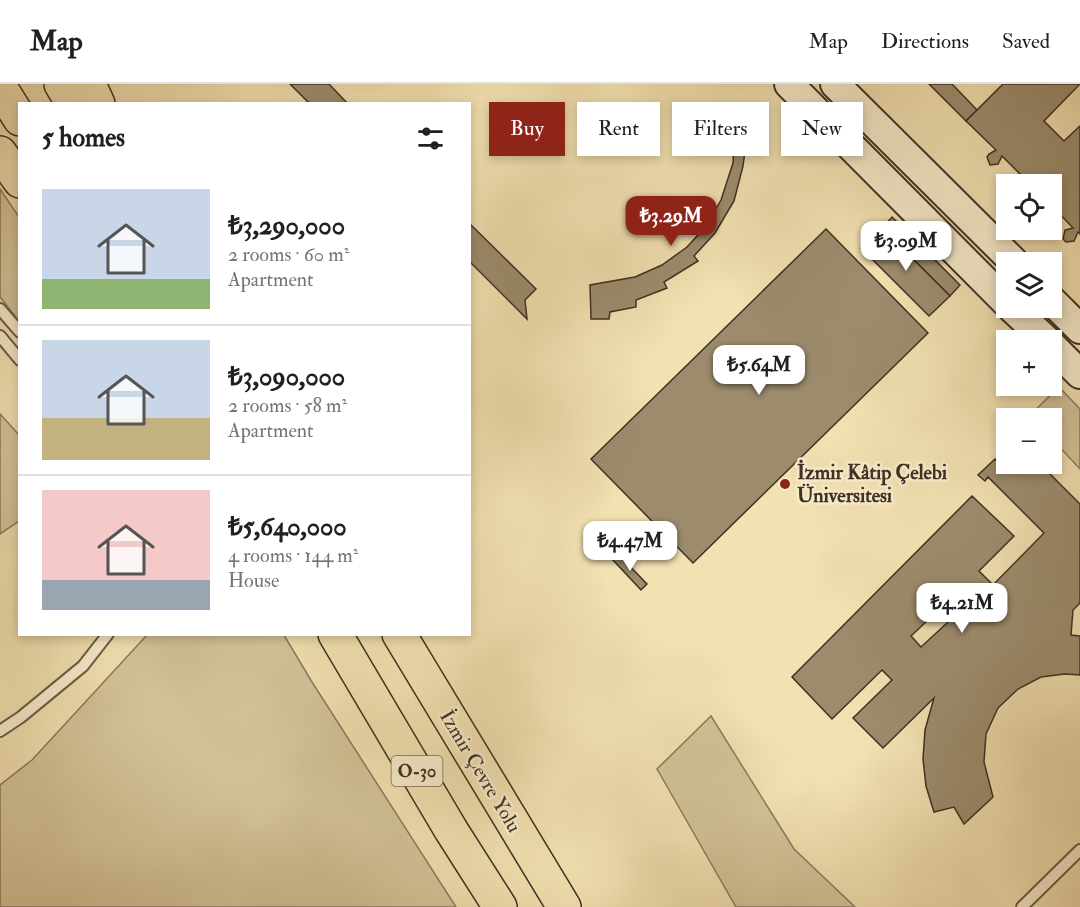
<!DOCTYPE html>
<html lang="en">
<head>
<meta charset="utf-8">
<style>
  body { margin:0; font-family:"IM FELL Double Pica",serif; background:#f2f2f2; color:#202124; height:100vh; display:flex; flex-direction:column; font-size:22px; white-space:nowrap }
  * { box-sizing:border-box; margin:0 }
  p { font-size:20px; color:#757577 }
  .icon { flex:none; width:33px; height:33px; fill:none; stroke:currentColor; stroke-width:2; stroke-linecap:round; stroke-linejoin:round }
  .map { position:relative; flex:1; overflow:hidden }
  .details { position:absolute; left:18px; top:18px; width:453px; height:534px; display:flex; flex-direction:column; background:#fff; border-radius:0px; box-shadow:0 3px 9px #0003 }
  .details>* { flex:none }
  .top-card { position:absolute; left:489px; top:18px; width:501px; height:54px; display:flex; gap:12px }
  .fabs { position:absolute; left:996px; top:90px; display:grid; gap:12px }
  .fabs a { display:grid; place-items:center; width:66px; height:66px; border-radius:0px; background:#fff; box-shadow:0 3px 9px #0003; font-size:30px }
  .price { position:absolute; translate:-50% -51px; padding:0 14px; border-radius:12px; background:#fff; color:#222; font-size:20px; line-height:39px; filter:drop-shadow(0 2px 3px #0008) }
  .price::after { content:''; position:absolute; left:50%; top:36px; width:18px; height:14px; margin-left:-9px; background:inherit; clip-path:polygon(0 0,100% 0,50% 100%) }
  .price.selected { background:#8f2418; color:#fff }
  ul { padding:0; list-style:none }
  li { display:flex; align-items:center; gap:18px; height:150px; padding:0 24px }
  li+li { border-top:2px solid #e0e0e0 }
  li span { display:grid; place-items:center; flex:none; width:168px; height:120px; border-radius:0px; color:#555 }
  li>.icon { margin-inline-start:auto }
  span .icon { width:72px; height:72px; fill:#fffc; stroke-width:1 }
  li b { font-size:26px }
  h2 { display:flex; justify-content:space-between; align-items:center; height:72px; padding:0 24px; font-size:26px }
  .chip { padding:0 21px; border-radius:0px; background:#fff; box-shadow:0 3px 9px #0003; font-size:21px; line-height:54px }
  .chip.selected { background:#8f2418; color:#fff }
  header { display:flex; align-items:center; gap:36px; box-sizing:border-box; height:84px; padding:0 30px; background:#fff; border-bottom:2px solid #e0e0e0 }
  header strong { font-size:28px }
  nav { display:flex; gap:33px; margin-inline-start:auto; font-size:21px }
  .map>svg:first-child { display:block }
  .green { fill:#d4c399; stroke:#8a795e; stroke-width:1.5 }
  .building { fill:#9c8c6d; stroke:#3f2f23; stroke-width:1.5; fill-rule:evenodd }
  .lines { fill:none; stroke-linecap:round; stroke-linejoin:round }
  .lane-casing { stroke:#6c5c46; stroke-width:14 }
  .secondary-casing { stroke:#3f2f23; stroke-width:32 }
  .highway-casing { stroke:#3f2f23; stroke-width:36 }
  .lane { stroke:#f7eccc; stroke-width:10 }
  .secondary { stroke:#f7eccc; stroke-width:28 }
  .highway { stroke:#f2e1b1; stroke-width:33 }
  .poi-dot { fill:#8f2418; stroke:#f7eccc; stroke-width:2 }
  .labels { text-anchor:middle; stroke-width:5; stroke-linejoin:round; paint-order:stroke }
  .shield { fill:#f7eccc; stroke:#766856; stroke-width:1.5 }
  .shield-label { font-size:18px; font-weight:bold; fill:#3f2f23 }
  .poi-label { font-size:20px; font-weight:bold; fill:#3f2f23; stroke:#f7eccc; text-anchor:start }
  .street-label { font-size:20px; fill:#3f2f23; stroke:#f7eccc }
</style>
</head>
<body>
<header>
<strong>Map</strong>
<nav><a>Map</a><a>Directions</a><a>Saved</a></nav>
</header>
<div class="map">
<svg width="1080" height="823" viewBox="0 0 1080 823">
  <rect width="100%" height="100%" fill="#f2e1b1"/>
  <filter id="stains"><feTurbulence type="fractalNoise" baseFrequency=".00333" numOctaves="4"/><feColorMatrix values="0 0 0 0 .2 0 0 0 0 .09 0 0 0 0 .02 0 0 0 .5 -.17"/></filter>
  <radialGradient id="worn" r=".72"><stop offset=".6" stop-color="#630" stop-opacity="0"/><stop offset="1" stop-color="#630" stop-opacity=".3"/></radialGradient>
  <g class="green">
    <polygon points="0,105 19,133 19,237 0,213"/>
    <polygon points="1059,303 1080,325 1080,385 1052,355 1052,334 1031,334 1029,332"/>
    <polygon points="0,330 20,352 19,437 0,450"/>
    <polygon points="147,551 284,551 312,598 456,823 0,823 0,701 32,676"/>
    <polygon points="711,632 794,765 855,823 736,823 657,685"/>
  </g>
  <g class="building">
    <polygon points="290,0 329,0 348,20 310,20"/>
    <polygon points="929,0 952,0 977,26 966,37"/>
    <polygon points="1003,0 1080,0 1044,37 1064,57 1080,42 1080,150 1078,148 1074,157 1066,158 1063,155 1065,146 1073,144 1052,122 1052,100 1030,100 1002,72 998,80 990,81 987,73 989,70 996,66 966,37"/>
    <polygon points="743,28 747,52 743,82 734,117 715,149 694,172 698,177 664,198 667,204 636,216 636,223 610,228 609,235 591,235 590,201 635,193 662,181 687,163 706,142 721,116 733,79 734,54 731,30"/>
    <polygon points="892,133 960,201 950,212 882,144"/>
    <polygon points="470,140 536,205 525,216 527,235 470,178"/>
    <polygon points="882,144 950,212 929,232 861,164"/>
    <polygon points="826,145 928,249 693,479 591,375"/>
    <path d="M1006,371v9h34l40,40v99l-7,7 -2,25 9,1v39l-15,-1 -24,3 -23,12 -20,19 -12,26 -2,28 9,35 -29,27 -10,-17 -20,5 -8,-26 -3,-27 2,-29 9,-32 -51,50 -30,-30 39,-38 -10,-10 -50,49 -40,-42 180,-181 42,40 -35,35 14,14 51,-52 -56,-56 -3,4 -7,-6 17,-16 4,4zM962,504l11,11 -52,48 -10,-11z"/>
    <polygon points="619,471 647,500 641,506 613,476"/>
  </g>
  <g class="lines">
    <g class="lane-casing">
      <g id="lane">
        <polyline points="0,225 20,248"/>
        <polyline points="0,252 20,276"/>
        <polyline points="0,647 21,633 83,582 108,550"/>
        <polyline points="1022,823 1080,766"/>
      </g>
    </g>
    <g class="secondary-casing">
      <g id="secondary">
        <polyline points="789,0 1006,218"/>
        <polyline points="835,0 1014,178"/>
        <polyline points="1052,217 1080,245"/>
        <polyline points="1012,224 1046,256"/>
        <polyline points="1052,262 1080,290"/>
      </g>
    </g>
    <g class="highway-casing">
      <g id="highway">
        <polyline points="61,0 73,20"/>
        <polyline points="89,0 98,20"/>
        <polyline points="0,3 20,35"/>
        <polyline points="0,69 20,97"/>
        <polyline points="335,550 451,746 500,823"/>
        <polyline points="399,550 564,823"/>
      </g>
    </g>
    <use href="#lane" class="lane"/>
    <use href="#secondary" class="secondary"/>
    <use href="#highway" class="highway"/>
  </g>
  <circle class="poi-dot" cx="785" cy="400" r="6"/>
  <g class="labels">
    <rect class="shield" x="391.5" y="672" width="51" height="30" rx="4.5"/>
    <g class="shield-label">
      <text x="417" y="693">O-30</text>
    </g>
    <g class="poi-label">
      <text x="797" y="395">İzmir Kâtip Çelebi<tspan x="797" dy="23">Üniversitesi</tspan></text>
    </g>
    <g class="street-label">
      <text transform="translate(481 687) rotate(59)" y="7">İzmir Çevre Yolu</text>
    </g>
  </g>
  <rect width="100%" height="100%" filter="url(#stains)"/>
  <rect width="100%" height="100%" fill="url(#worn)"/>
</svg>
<div class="fabs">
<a><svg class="icon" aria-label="locate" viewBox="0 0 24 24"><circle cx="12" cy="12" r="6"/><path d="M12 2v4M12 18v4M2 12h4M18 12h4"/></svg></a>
<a><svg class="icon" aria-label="layers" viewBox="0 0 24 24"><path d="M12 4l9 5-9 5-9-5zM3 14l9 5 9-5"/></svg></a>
<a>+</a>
<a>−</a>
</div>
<b class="price selected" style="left:671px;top:163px">₺3.29M</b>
<b class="price" style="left:906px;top:188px">₺3.09M</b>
<b class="price" style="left:759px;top:312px">₺5.64M</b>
<b class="price" style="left:630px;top:488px">₺4.47M</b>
<b class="price" style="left:962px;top:550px">₺4.21M</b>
<div class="top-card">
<a class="chip selected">Buy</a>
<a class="chip">Rent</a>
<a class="chip">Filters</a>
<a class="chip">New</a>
</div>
<section class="details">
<h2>5 homes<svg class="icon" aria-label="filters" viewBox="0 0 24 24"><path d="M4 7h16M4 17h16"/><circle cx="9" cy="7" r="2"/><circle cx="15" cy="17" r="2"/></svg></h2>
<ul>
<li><span style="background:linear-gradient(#c9d6e8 75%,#8fb573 0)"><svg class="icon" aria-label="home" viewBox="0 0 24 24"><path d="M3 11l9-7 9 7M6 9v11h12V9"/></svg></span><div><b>₺3,290,000</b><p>2 rooms · 60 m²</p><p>Apartment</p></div></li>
<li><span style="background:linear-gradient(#c9d6e8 65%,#c2b280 0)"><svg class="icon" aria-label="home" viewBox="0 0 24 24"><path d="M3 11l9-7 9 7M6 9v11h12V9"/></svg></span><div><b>₺3,090,000</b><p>2 rooms · 58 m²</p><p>Apartment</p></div></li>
<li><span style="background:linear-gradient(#f6c9c9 75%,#9aa5b1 0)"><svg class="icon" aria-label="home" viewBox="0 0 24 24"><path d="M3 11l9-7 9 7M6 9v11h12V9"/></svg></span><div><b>₺5,640,000</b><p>4 rooms · 144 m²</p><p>House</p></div></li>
</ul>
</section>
</div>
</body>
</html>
